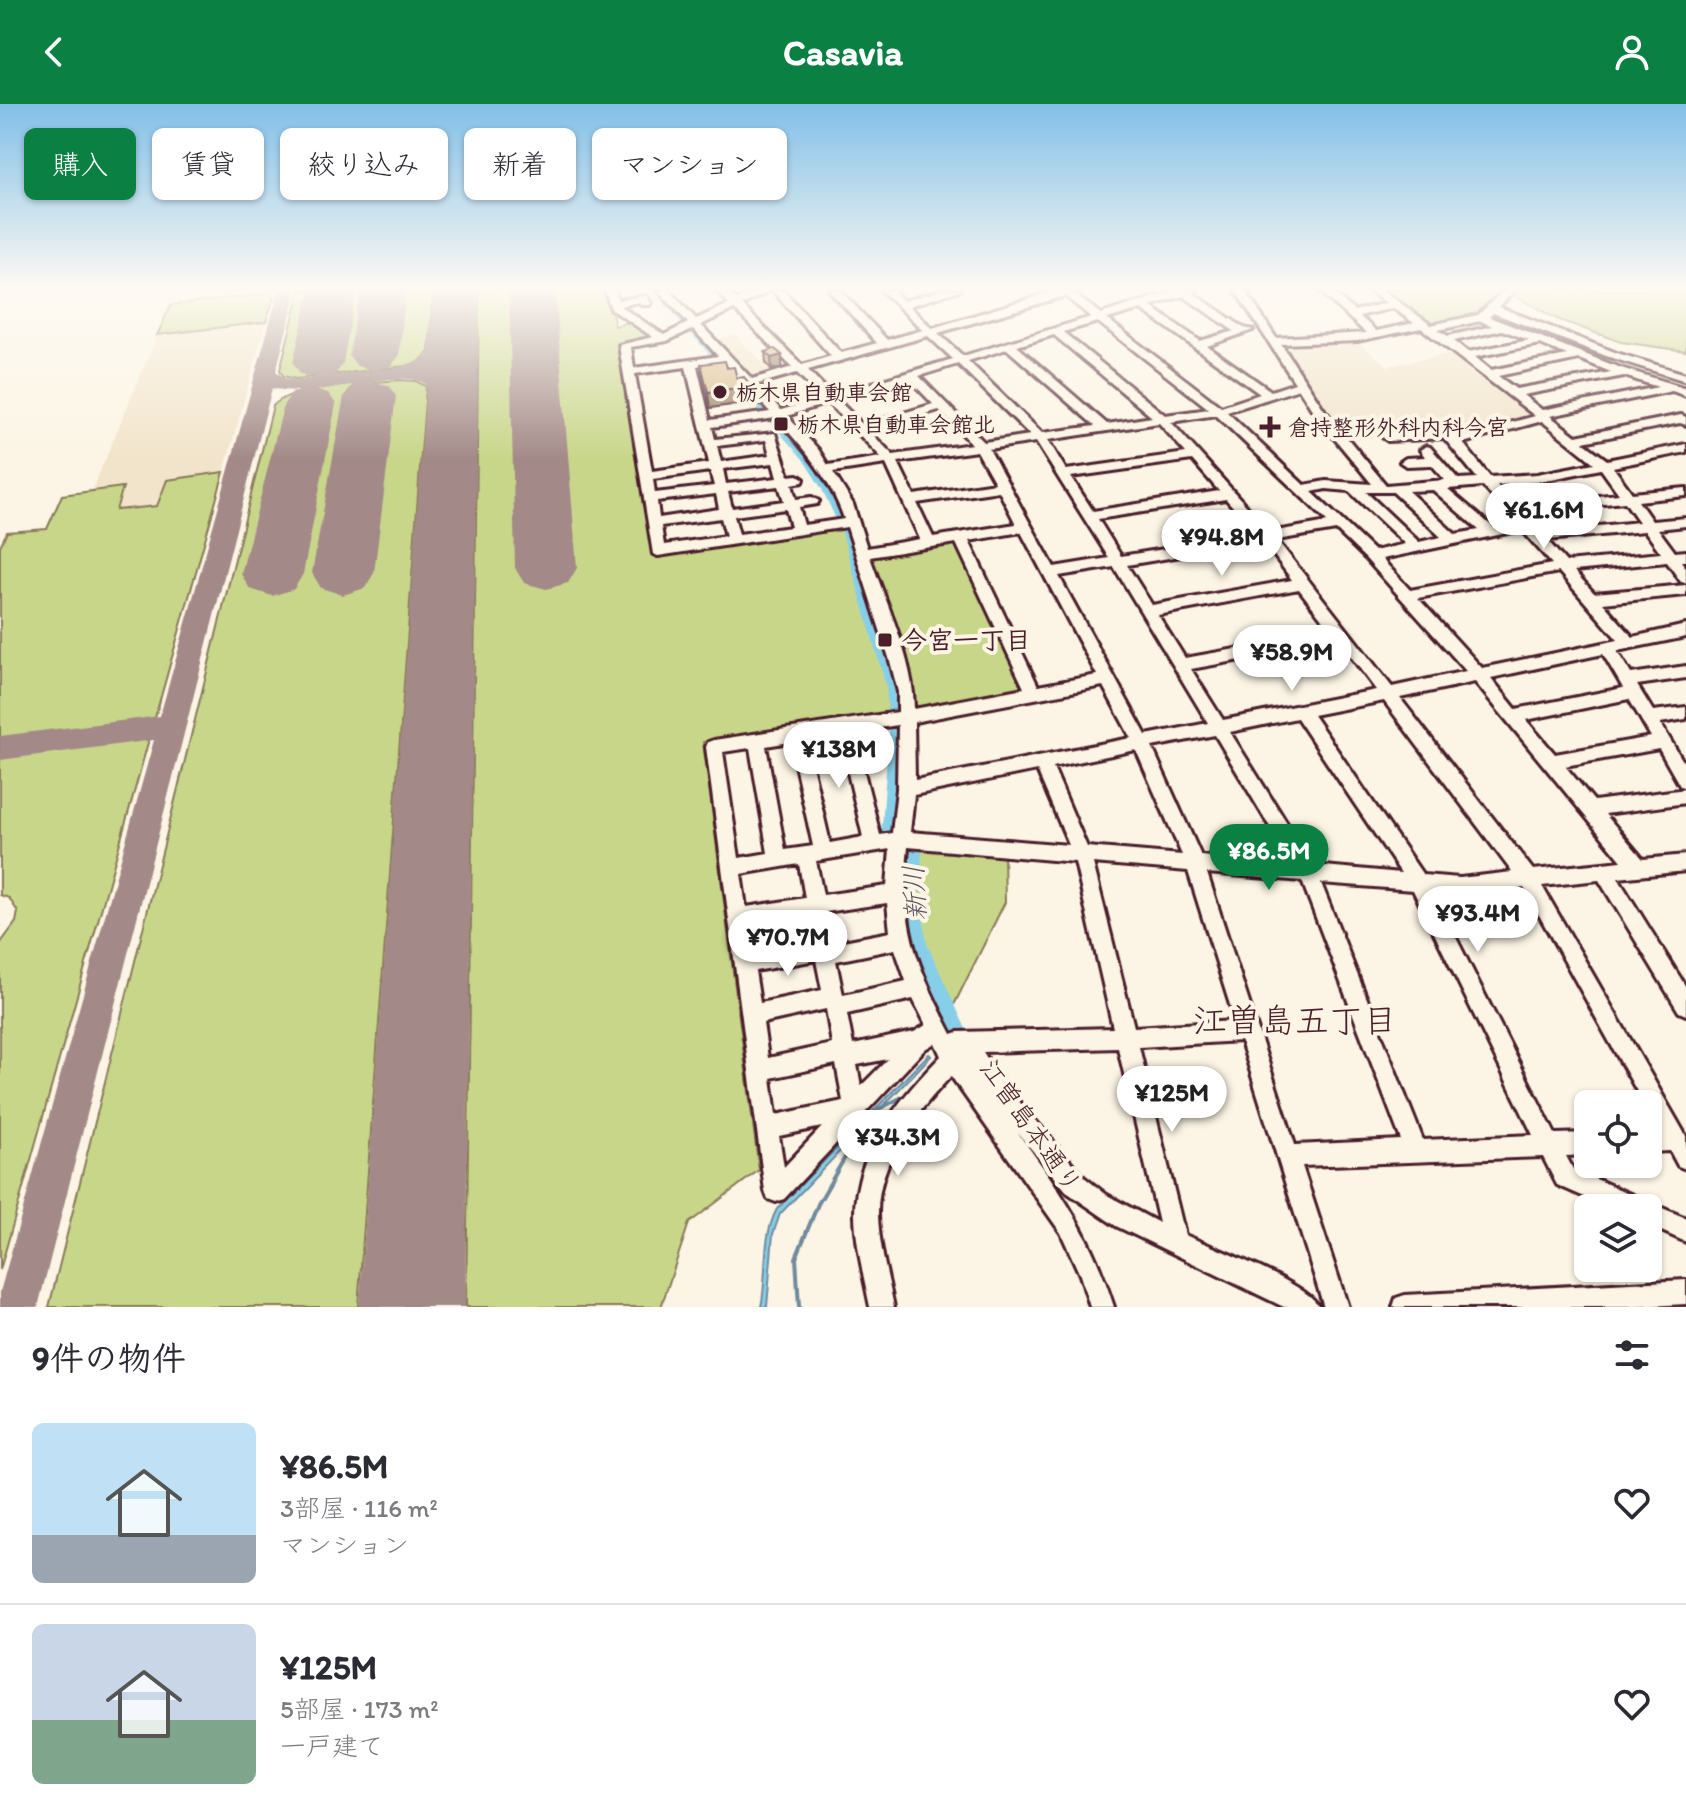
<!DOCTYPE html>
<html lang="ja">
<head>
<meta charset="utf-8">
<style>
  body { margin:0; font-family:Itim,"Klee One",sans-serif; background:#f2f2f3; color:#2b2b33; height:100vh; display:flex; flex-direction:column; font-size:30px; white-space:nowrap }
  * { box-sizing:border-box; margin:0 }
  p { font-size:26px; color:#7c7c81 }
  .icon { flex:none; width:44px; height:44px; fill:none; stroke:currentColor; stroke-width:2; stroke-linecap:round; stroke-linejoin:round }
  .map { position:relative; height:1203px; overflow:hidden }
  .panel { display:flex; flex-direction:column; background:#fff; flex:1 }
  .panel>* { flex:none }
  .guide { position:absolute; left:24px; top:24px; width:800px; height:72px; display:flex; gap:16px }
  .buttons { position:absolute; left:1574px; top:986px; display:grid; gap:16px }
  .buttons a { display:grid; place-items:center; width:88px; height:88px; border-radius:12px; background:#fff; box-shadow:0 2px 6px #0004; font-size:40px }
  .price { position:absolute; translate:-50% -68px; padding:0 18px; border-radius:28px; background:#fff; color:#222; font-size:26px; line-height:52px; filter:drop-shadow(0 2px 4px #0008) }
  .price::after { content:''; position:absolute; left:50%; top:48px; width:24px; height:18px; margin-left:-12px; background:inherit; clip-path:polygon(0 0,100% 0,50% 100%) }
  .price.on { background:#0b8043; color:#fff }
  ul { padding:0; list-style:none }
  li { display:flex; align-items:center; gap:24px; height:200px; padding:0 32px }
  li+li { border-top:2px solid #e1e1e2 }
  li span { display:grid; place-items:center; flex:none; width:224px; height:160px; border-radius:12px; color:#555 }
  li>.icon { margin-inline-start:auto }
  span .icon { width:96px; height:96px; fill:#fffc; stroke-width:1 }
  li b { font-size:34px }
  h2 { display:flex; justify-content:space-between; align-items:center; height:96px; padding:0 32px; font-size:34px }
  .chip { padding:0 28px; border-radius:12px; background:#fff; box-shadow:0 2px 6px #0004; font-size:28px; line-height:72px }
  .chip.on { background:#0b8043; color:#fff }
  header { display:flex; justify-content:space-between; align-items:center; height:104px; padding:0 32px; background:#0b8043; color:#fff; font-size:36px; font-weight:700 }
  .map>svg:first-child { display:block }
  .built { fill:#f2e4cb }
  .green { fill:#c8d68a; stroke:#897a5a; stroke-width:2 }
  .water { fill:#87cfe8; stroke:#6f899c; stroke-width:2 }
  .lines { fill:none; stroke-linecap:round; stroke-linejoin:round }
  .stream { stroke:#6f899c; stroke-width:4 }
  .river { fill:#87cfe8; fill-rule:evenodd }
  .taxiway { fill:#a38a88; fill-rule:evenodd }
  .runway { fill:#a38a88; fill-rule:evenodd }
  .minor-casing { stroke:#4a1f2b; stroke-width:6 }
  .minor { fill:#fcf5e5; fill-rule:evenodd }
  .wall { fill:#bca37b; stroke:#4a1f2b; stroke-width:2 }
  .shaded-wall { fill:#998464; stroke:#4a1f2b; stroke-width:2 }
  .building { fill:#dbbd8f; stroke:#4a1f2b; stroke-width:2 }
  .poi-dot { fill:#4a1f2b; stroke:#fcf5e5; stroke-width:3 }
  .labels { text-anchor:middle; stroke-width:8; stroke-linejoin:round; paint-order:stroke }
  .far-poi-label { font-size:22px; font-weight:bold; fill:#4a1f2b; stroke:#fcf5e5; text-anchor:start }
  .poi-label { font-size:26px; font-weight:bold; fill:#4a1f2b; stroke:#fcf5e5; text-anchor:start }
  .street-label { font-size:26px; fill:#4a1f2b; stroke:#fcf5e5 }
  .water-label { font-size:28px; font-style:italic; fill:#5c5464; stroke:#fcf5e5 }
  .near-neighbourhood-label { font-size:34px; fill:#4a1f2b; stroke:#fcf5e5 }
</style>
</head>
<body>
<header><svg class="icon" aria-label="back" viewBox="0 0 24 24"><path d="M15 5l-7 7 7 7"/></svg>Casavia<svg class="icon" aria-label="person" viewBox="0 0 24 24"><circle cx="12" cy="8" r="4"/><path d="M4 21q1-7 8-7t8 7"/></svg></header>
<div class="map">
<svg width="1686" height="1203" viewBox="0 0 1686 1203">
  <rect width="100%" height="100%" fill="#fcf5e5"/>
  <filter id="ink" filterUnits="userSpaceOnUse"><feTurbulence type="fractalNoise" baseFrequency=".0125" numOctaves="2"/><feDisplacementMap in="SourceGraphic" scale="16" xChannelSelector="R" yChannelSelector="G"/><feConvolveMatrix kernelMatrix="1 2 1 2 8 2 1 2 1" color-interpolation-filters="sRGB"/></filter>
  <g filter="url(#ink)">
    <g class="built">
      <polygon points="177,186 275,186 274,193 265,190 171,201"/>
      <polygon points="266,218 224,368 168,376 157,401 115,407 123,383 92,387 157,231"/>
      <polygon points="735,230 762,258 782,252 793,264 752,276 714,236"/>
      <polygon points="1356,237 1388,262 1458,248 1539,311 1459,333 1448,327 1347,336 1279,240"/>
    </g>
    <g class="green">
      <polygon points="300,186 433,186 429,248 419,258 406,262 296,275 283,272 280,266"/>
      <polygon points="479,186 606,186 615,222 631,217 657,235 619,241 652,450 837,422 843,424 893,598 886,609 703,638 759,1066 689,1119 661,1203 466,1203"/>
      <polygon points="1381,186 1686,186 1686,247 1621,238 1557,215 1508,188 1477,212 1431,221"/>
      <polygon points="265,190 274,193 266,218 157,231 171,201"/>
      <path d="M399,276l17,1 10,5 -68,921h-309l224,-901c19,-22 96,-23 126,-26z"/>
      <polygon points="224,368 0,1166 0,840 16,818 18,808 9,794 0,791 0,442 7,428 47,425 62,391 123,383 116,406 157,402 167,376"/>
      <polygon points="954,437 960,440 1025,582 1020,589 925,606 916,601 907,559 871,452"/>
      <polygon points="909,741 1004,752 1005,798 945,919 909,834 904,796"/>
    </g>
    <g class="water">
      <path d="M906,768l6,1c-4,56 17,101 40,152l-5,1c-26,-53 -43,-94 -41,-154z"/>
      <path d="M929,950l2,2 -151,158 -7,20 -6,73h-6c7,-32 0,-68 16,-98z"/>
    </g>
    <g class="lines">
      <polyline class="stream" points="799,1203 796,1154 818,1100 844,1055 879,1005 906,991"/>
      <polygon class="river" points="652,186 664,186 813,349 836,385 857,426 904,582 907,625 901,731 919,739 922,745 920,792 927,840 977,949 973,957 965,961 957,957 905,840 900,792 902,750 884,742 881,736 889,625 886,582 841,426 822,385 803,355"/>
      <path class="taxiway" d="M279,186h18l-21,81 8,7 14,2 102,-13 15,-4 39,-23 7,2 3,4 -3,4 -31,21 20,9 12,16 -10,6c-16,-4 -20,-21 -42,-23 -46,-3 -92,20 -138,9l-234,919h-38v-15l154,-552 -154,20v-24l160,-20z"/>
      <g class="runway">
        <polygon points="310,186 356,186 343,259 336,270 318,274 300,270 293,259"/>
        <polygon points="360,186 406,186 399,252 391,262 374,267 357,262 349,252"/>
        <polygon points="433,186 479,186 465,1203 359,1203"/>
        <polygon points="509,186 555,186 577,464 568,479 546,485 524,479 515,464"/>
        <polygon points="370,277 388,281 396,292 374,469 365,484 343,491 321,484 312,469 344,292 352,281"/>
        <polygon points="310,284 328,289 336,300 303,470 294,485 272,492 250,485 241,470 284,300 292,289"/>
      </g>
      <g class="minor-casing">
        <g id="minor">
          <path d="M605,186h10l3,10 28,-4 5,7 -1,2h-8l-3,-3 -19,4 44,29 24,-12 -30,-33h11l27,29 33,-15 -13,-14h11l10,10 20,-10h14l-29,15 60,60 29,-9 -59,-66h11l58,63 36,-10 -48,-53h11l47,50 36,-10 -42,-40h12l11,11 38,-11h18l-51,16 23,22 126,-38h19l-3,4 27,20 75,-24h22l-5,3 51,35 9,2 -46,16 64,45 24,-8 -60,-93h10l31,48 90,-5 -47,-43h12l23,21 32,-8 -17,-13h13l49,35 47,-10 26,-25h11l-16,17 118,46 69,21v7l-77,-24 -116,-44 -4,4 129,50 68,21v8l-14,-5 -122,25 26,20 105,-21 5,2v8l-6,-2 -97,19 24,18 79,-16v8l-73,15 19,26 54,-5v8l-48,5 14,20 34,-3v8l-28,3 17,23 11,-1v10h-5l5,7v15l-5,-1 -14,-20 -93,9 20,22 92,-8v10l-83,8 30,34 53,-12v12l-69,14 14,23 55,-8v12l-49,7 16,26 33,-4v12l-26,4 26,43v22l-6,-2 -21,-37 -94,17 29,35 92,-12v14l-81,11 38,45 43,-4v16l-68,7 68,109v28l-7,-3 -80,-132 -57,6 144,250v33l-8,-3 -8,-15 -22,1v-22h10l-10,-18v-8h-4l-120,-216 -64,6 -27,-2 122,242 33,-1v22l-22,1 7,13 71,31 1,3 3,-1 38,16v24l-38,-17v-17h-38l-53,-23 -14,-28 -241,9 46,141h-24l-83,-266 -102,6 46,188c27,12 124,49 134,72h-35l-168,-81 -48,-33 -51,-61c45,60 74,103 97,175h-24l-10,-32 -19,-42 -110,-157c-36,38 -74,85 -73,139 1,31 10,62 16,92h-24c-6,-30 -14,-61 -15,-91 -1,-63 45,-118 86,-160l-6,-13 -10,6 -141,150 -8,3 -8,-3 -3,-8 -59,-444 2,-5 6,-2 184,-28v-20l-8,-31 -43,-134 -189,29 -5,-2 -34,-209 34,-8 -42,-28zM1065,192l26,21 -128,39 -25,-23zM1183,192l51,35 -34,10 -50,-35zM1393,204l21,15 -38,8 -17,-15zM734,205l58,58 -40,12 -51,-54zM1141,205l119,85 -39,13 -114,-88zM1481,217l11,5 -44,10 -10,-6zM1098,218l111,87 -44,6 -102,-83zM1421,224l114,88 -78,21 -10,-7 -63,4 -2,3 6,4 56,-3 33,40 -19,1 -28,-32 -4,-1 -6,4 5,7 -19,1 -6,4 6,4 26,-1 13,15 -59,5 -61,-74 -44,-67 76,-3zM693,225l25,27 -84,12 -3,-21 36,-6zM1502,226l27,10 -61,12 -14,-11zM1054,231l98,82 -45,7 -90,-78zM928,232l25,23 -121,36 -24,-25zM1540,240l27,11 -76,15 -16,-13zM1007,245l88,77 -53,7 -74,-72zM1579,255l32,13 -95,17 -18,-13zM724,258l46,50 -60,8 -13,-54zM958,260l72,71 -46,7 -65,-66zM686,263l23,96 -57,8 -17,-97zM797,269l25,25 -41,12 -23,-26zM1624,272l34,11 -116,23 -19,-15zM909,275l24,25 -70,21 -25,-25zM1299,285l17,27 56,68 -46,-3 -22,4 -77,-73zM828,299l53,54 -53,8 -10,-16 -31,-33zM939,306l33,34 -79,11 -24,-24zM1216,311l112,107 -58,10 -99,-110zM776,314c27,30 55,61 68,101l-40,6 -5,-18 18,-3 2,-3 -7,-4 -16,2 -4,-15 11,-2 1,-3 -6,-4 -9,1 -14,-43 -60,6 -3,-12zM1542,317l52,42 -57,11 -47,3 -27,-34zM1159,319l27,30 -120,17 -18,-30zM766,336l4,15 -49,7 -4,-16zM1036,338l73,116 -55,9 -65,-118zM977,347l18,32 -81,12 -16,-33zM1192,356l27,31 -126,20 -22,-34zM773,359l4,15 -51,6 -3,-15zM886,360l34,75 -53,9 -14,-44 -20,-32zM1601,365l18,25 -105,10 -17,-19 40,-3zM710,367l4,15 -59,7 -2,-14zM779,382l5,15 -52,7 -4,-16zM1483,382l32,36 -22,5 -45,-38zM1326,385l23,2 56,53 -31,7 -62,-59zM1433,386l46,40 -24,4 -47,-43zM999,387l17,33 -83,13 -16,-34zM1366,388h27l48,45 -22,5zM716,390l3,15 -60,9 -2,-17zM1226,395l31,35 -136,22 -23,-37zM1625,398l14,20 -100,10 -18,-20zM786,405l5,18 -52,7 -5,-18zM721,414l5,18 -62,9 -3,-19zM1336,426l30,29 100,112 -74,16 -115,-147zM1522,426l30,34 -142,26 -28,-31zM1645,427l16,22 -95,9 -19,-22zM1021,428l76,143 -59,11 -69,-145zM1264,438l28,38 -140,25 -25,-40zM956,439l68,145 -110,21c0,-48 -28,-106 -44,-152zM1114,463l94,156 -62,12 -87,-159zM1559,468l59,68 -136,28 -64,-70zM1299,485l33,43 -147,26 -27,-43zM1340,538l36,48 -153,30 -32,-51zM1603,550l20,34 -107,21 -25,-31zM1475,578l147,179 -89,9 -133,-172zM1103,582l28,52 -216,42 -1,-58zM1629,595l22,38 -96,17 -29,-34zM1384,597l128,171 -52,6 -37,-3 -110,-160zM1297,614l104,155 -88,-8 -83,-133zM898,621l-1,64 -5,44 -12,2 -26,-103zM839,630l24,103 -33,6 -24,-104zM1215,631l77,129 -91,-8 -49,-109zM790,638l23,104 -28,4 -19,-104zM750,644l18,105 -29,5 -16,-106zM1136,646l46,105 -95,-8 -34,-80zM1037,666l32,75 -159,-13 4,-37zM908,743l167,15 38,166 -155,4 -6,2c-35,-68 -53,-108 -44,-187zM890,745l-3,37 -64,9 -7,-34zM1093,759l95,8 47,150 -101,6zM799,760l6,34 -59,9 -5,-33zM1207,769l95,8 99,259 -106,5zM1321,779l92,7 120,245 -110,5zM887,799l3,29 -57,11 -7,-31zM808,811l5,27 -61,10 -4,-28zM895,845l11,32 -63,14 -7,-34zM816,856l6,30 -62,13 -5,-32zM913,895l13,26 -12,7 -61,13 -6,-31zM826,905l6,35 -64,14 -5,-35zM1118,944l41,175 -52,-28 -23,-18 -80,-93 -21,-32zM888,955l-27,27 -4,-21zM836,960l7,37 -67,14 -5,-37zM822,1023l-38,40 -5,-31z"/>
          <polygon points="1686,1176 1686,1200 1630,1203 1393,1203 1396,1194 1405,1191"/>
        </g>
      </g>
      <use href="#minor" class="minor"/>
    </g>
    <g class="wall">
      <polygon points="765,248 782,251 782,263 772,266 766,259"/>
      <polygon points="701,260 727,264 737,274 751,282 753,298 710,304 703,276"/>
    </g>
    <g class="shaded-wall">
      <polygon points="782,251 782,263 772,266 771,254"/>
      <polygon points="751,282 753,298 710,304 708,288"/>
    </g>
    <g class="building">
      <polygon points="775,245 782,251 771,254 765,248"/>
      <polygon points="725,257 727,264 734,263 737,274 744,273 751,282 708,288 701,260"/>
    </g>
  </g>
  <linearGradient id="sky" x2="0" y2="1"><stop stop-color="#81bfe8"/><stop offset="0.52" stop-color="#fefaf3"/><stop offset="1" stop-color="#fefaf3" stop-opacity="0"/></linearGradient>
  <rect width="1686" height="355" fill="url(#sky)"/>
  <g class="poi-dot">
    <circle cx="720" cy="288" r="8"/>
    <rect x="773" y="312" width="16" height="16" rx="4"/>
    <path d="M1266 311h8v8h8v8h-8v8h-8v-8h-8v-8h8z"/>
    <rect x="877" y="528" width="16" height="16" rx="4"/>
  </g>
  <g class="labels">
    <g class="far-poi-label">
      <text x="736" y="296">栃木県自動車会館</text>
      <text x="797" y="328">栃木県自動車会館北</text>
      <text x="1288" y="331">倉持整形外科内科今宮</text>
    </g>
    <g class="poi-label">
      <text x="901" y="545">今宮一丁目</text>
    </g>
    <g class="street-label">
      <text transform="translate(1031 1022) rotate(55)" y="9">江曽島本通り</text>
    </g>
    <g class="water-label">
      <text transform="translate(914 789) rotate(-93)" y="10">新川</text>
    </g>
    <g class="near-neighbourhood-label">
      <text x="1295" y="928">江曽島五丁目</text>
    </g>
  </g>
</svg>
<div class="buttons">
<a><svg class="icon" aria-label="locate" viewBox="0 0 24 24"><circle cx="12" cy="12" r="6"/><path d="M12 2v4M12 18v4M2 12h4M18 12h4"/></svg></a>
<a><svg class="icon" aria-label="layers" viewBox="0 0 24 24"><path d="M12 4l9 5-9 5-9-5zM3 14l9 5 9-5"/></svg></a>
</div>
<b class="price" style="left:1544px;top:447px">¥61.6M</b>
<b class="price" style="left:1222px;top:474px">¥94.8M</b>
<b class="price" style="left:1292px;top:589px">¥58.9M</b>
<b class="price" style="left:839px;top:686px">¥138M</b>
<b class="price on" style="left:1269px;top:788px">¥86.5M</b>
<b class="price" style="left:1478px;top:850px">¥93.4M</b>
<b class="price" style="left:788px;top:874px">¥70.7M</b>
<b class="price" style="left:1172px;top:1030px">¥125M</b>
<b class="price" style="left:898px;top:1074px">¥34.3M</b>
<div class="guide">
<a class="chip on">購入</a>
<a class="chip">賃貸</a>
<a class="chip">絞り込み</a>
<a class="chip">新着</a>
<a class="chip">マンション</a>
</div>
</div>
<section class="panel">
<h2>9件の物件<svg class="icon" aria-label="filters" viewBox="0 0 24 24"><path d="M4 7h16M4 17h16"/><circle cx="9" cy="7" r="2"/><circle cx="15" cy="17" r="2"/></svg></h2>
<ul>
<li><span style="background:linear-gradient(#bfe0f5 70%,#9aa5b1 0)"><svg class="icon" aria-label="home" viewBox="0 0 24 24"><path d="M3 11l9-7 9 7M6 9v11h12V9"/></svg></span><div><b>¥86.5M</b><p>3部屋 · 116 m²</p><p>マンション</p></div><svg class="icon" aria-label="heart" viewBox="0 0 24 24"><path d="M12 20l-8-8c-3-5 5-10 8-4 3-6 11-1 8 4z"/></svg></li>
<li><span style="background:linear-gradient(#c9d6e8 60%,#7fa58c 0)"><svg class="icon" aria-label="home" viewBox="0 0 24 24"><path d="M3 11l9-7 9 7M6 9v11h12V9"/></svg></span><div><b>¥125M</b><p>5部屋 · 173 m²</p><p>一戸建て</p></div><svg class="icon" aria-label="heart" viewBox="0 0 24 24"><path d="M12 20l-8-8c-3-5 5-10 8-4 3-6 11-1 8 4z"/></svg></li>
</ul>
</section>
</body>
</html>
